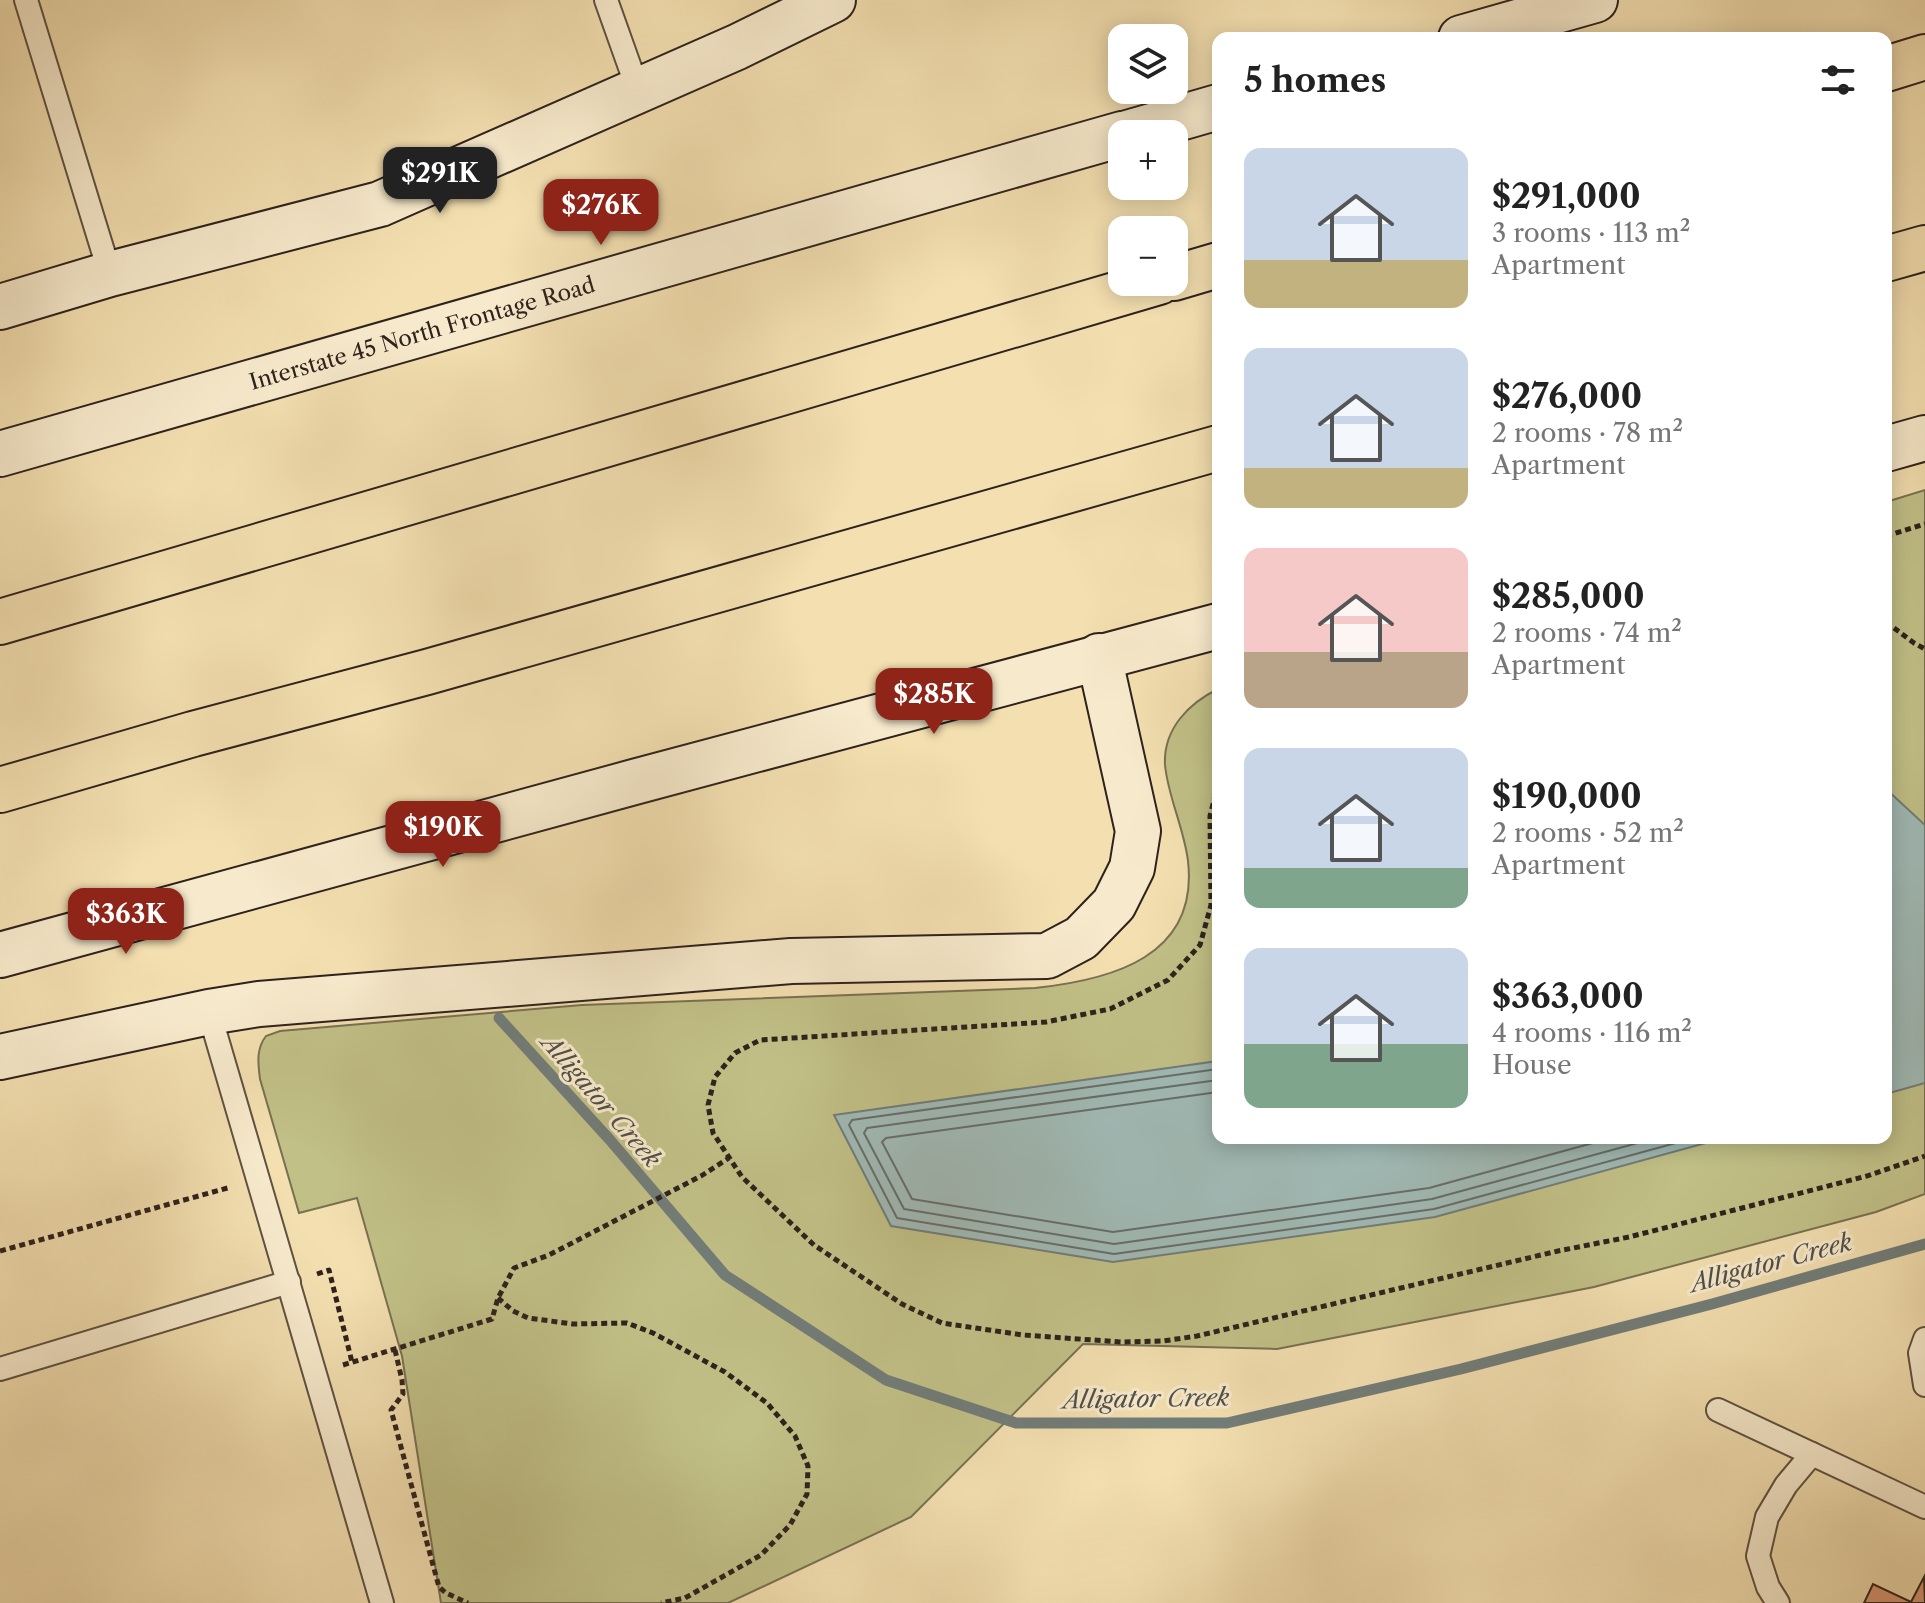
<!DOCTYPE html>
<html lang="en">
<head>
<meta charset="utf-8">
<style>
  body { margin:0; font-family:"Libre Caslon Text",serif; background:#f2f2f2; color:#222; height:100vh; display:flex; flex-direction:column; font-size:30px; white-space:nowrap }
  * { box-sizing:border-box; margin:0 }
  p { font-size:26px; color:#767676 }
  .icon { flex:none; width:44px; height:44px; fill:none; stroke:currentColor; stroke-width:2; stroke-linecap:round; stroke-linejoin:round }
  .map { position:relative; flex:1; overflow:hidden }
  .sheet { position:absolute; left:1212px; top:32px; width:680px; height:1112px; display:flex; flex-direction:column; background:#fff; border-radius:16px; box-shadow:0 4px 20px #0003 }
  .sheet>* { flex:none }
  .fabs { position:absolute; left:1108px; top:24px; display:grid; gap:16px }
  .fabs a { display:grid; place-items:center; width:80px; height:80px; border-radius:16px; background:#fff; box-shadow:0 4px 20px #0003; font-size:40px }
  .price { position:absolute; translate:-50% -68px; padding:0 18px; border-radius:16px; background:#8f2418; color:#fff; font-size:26px; line-height:52px; filter:drop-shadow(0 2px 4px #0008) }
  .price::after { content:''; position:absolute; left:50%; top:48px; width:24px; height:18px; margin-left:-12px; background:inherit; clip-path:polygon(0 0,100% 0,50% 100%) }
  .price.selected { background:#222; color:#fff }
  ul { padding:0; list-style:none }
  li { display:flex; align-items:center; gap:24px; height:200px; padding:0 32px }
  li span { display:grid; place-items:center; flex:none; width:224px; height:160px; border-radius:16px; color:#555 }
  li>.icon { margin-inline-start:auto }
  span .icon { width:96px; height:96px; fill:#fffc; stroke-width:1 }
  li b { font-size:34px }
  h2 { display:flex; justify-content:space-between; align-items:center; height:96px; padding:0 32px; font-size:34px }
  .map>svg:first-child { display:block }
  .green { fill:#c1c087; stroke:#787152; stroke-width:2 }
  .water { fill:#a0bab6; stroke:#727d79; stroke-width:2 }
  .lines { fill:none; stroke-linecap:round; stroke-linejoin:round }
  .shore { stroke:#676e6a; stroke-width:2 }
  .stream { stroke:#727d79; stroke-width:11 }
  .building { fill:#da9873; stroke:#2e221d; stroke-width:2 }
  .service-casing { stroke:#5f5142; stroke-width:26 }
  .secondary-casing { stroke:#2e221d; stroke-width:48 }
  .motorway-casing { stroke:#2e221d; stroke-width:48 }
  .path { stroke:#2e221d; stroke-width:5; stroke-dasharray:6 4; stroke-linecap:butt }
  .service { stroke:#f7eacc; stroke-width:22 }
  .secondary { stroke:#f7eacc; stroke-width:44 }
  .motorway { stroke:#f3dfb0; stroke-width:44 }
  .labels { text-anchor:middle; stroke-width:6; stroke-linejoin:round; paint-order:stroke }
  .street-label { font-size:22px; fill:#2e221d; stroke:#f7eacc }
  .water-label { font-size:24px; font-style:italic; fill:#50504b; stroke:#f7eacc }
</style>
</head>
<body>
<div class="map">
<svg width="1925" height="1603" viewBox="0 0 1925 1603">
  <rect width="100%" height="100%" fill="#f3dfb0"/>
  <filter id="stains"><feTurbulence type="fractalNoise" baseFrequency=".0025" numOctaves="4"/><feColorMatrix values="0 0 0 0 .2 0 0 0 0 .09 0 0 0 0 .02 0 0 0 .5 -.17"/></filter>
  <radialGradient id="worn" r=".72"><stop offset=".6" stop-color="#630" stop-opacity="0"/><stop offset="1" stop-color="#630" stop-opacity=".3"/></radialGradient>
  <path class="green" d="M1925,490v704l-49,18 -282,75 -317,62 -194,-5 -172,173 -183,86h-287l-39,-247 -45,-158 -58,15 -39,-134c-2,-16 -4,-30 6,-43l14,-5 302,-26 453,-17c76,-8 164,-31 153,-127 -4,-33 -20,-64 -23,-96 -2,-36 24,-62 53,-76v449h668v-636z"/>
  <g class="water">
    <polygon points="1886,789 1925,825 1925,1083 1886,1094"/>
    <polygon points="1218,1061 1218,1138 1724,1138 1435,1217 1113,1262 891,1226 834,1115"/>
  </g>
  <g class="lines">
    <g class="shore">
      <polyline points="1218,1069 852,1120 849,1125 897,1218 1114,1254 1434,1209 1694,1138"/>
      <polyline points="1218,1080 867,1128 864,1133 904,1209 1114,1244 1432,1199 1656,1138"/>
      <polyline points="1218,1092 886,1138 882,1142 912,1199 1113,1232 1429,1188 1611,1138"/>
    </g>
    <polyline class="stream" points="499,1018 610,1140 725,1275 886,1380 1016,1423 1227,1423 1461,1369 1712,1304 1925,1244"/>
  </g>
  <polygon class="building" points="1924,1577 1925,1603 1864,1603 1873,1584 1911,1602"/>
  <g class="lines">
    <g class="service-casing">
      <g id="service">
        <polyline points="26,0 110,274"/>
        <polyline points="606,0 638,90"/>
        <polyline points="209,1012 382,1603"/>
        <polyline points="1925,1339 1920,1353 1925,1385"/>
        <polyline points="0,1369 289,1282"/>
        <polyline points="1718,1410 1925,1507"/>
        <polyline points="1778,1603 1768,1587 1758,1556 1767,1517 1786,1485 1812,1454"/>
      </g>
    </g>
    <g class="secondary-casing">
      <g id="secondary">
        <polyline points="1461,38 1595,0"/>
        <polyline points="1124,134 1218,107"/>
        <polyline points="0,307 110,274 380,204 737,47 833,0"/>
        <polyline points="1886,449 1925,438"/>
        <polyline points="0,454 1122,134"/>
        <polyline points="0,955 634,782 1218,626"/>
        <polyline points="0,1057 209,1012 259,1004 791,961 1047,956 1081,938 1114,904 1132,868 1138,831 1099,656"/>
      </g>
    </g>
    <g class="motorway-casing">
      <g id="motorway">
        <polyline points="1886,69 1925,57"/>
        <polyline points="1886,259 1925,248"/>
        <polyline points="1174,278 1218,265"/>
        <polyline points="0,622 1159,282"/>
        <polyline points="0,790 193,734 427,672 1218,448"/>
      </g>
    </g>
    <g class="path">
      <polyline points="1886,536 1925,524"/>
      <polyline points="1886,622 1914,643 1925,649"/>
      <polyline points="1218,784 1210,816 1211,905 1200,945 1168,980 1110,1009 1046,1022 760,1040 735,1053 715,1077 708,1105 713,1133 742,1177 814,1245 902,1304 942,1323 1023,1335 1121,1342 1163,1341 1197,1336 1558,1251 1629,1237 1867,1176 1925,1156"/>
      <polyline points="0,1251 231,1187"/>
      <polyline points="317,1274 329,1270 352,1362"/>
      <polyline points="498,1298 513,1311 528,1318 573,1324 627,1323 653,1333 725,1372 767,1403 795,1436 808,1466 807,1494 790,1525 761,1555 685,1598 661,1603"/>
      <polyline points="395,1350 402,1380 403,1394 391,1410 439,1587 446,1593 468,1603"/>
      <polyline points="343,1365 492,1319 498,1298 514,1268 549,1255 701,1176 729,1158"/>
    </g>
    <use href="#service" class="service"/>
    <use href="#secondary" class="secondary"/>
    <use href="#motorway" class="motorway"/>
  </g>
  <g class="labels">
    <g class="street-label">
      <text transform="translate(422 333) rotate(-16)" y="8">Interstate 45 North Frontage Road</text>
    </g>
    <g class="water-label">
      <text transform="translate(601 1101) rotate(49)" y="8">Alligator Creek</text>
      <text transform="translate(1771 1263) rotate(-15)" y="8">Alligator Creek</text>
      <text transform="translate(1146 1399) rotate(-1)" y="8">Alligator Creek</text>
    </g>
  </g>
  <rect width="100%" height="100%" filter="url(#stains)"/>
  <rect width="100%" height="100%" fill="url(#worn)"/>
</svg>
<div class="fabs">
<a><svg class="icon" aria-label="layers" viewBox="0 0 24 24"><path d="M12 4l9 5-9 5-9-5zM3 14l9 5 9-5"/></svg></a>
<a>+</a>
<a>−</a>
</div>
<b class="price selected" style="left:440px;top:215px">$291K</b>
<b class="price" style="left:601px;top:247px">$276K</b>
<b class="price" style="left:934px;top:736px">$285K</b>
<b class="price" style="left:443px;top:869px">$190K</b>
<b class="price" style="left:126px;top:956px">$363K</b>
<section class="sheet">
<h2>5 homes<svg class="icon" aria-label="filters" viewBox="0 0 24 24"><path d="M4 7h16M4 17h16"/><circle cx="9" cy="7" r="2"/><circle cx="15" cy="17" r="2"/></svg></h2>
<ul>
<li><span style="background:linear-gradient(#c9d6e8 70%,#c2b280 0)"><svg class="icon" aria-label="home" viewBox="0 0 24 24"><path d="M3 11l9-7 9 7M6 9v11h12V9"/></svg></span><div><b>$291,000</b><p>3 rooms · 113 m²</p><p>Apartment</p></div></li>
<li><span style="background:linear-gradient(#c9d6e8 75%,#c2b280 0)"><svg class="icon" aria-label="home" viewBox="0 0 24 24"><path d="M3 11l9-7 9 7M6 9v11h12V9"/></svg></span><div><b>$276,000</b><p>2 rooms · 78 m²</p><p>Apartment</p></div></li>
<li><span style="background:linear-gradient(#f6c9c9 65%,#b9a48a 0)"><svg class="icon" aria-label="home" viewBox="0 0 24 24"><path d="M3 11l9-7 9 7M6 9v11h12V9"/></svg></span><div><b>$285,000</b><p>2 rooms · 74 m²</p><p>Apartment</p></div></li>
<li><span style="background:linear-gradient(#c9d6e8 75%,#7fa58c 0)"><svg class="icon" aria-label="home" viewBox="0 0 24 24"><path d="M3 11l9-7 9 7M6 9v11h12V9"/></svg></span><div><b>$190,000</b><p>2 rooms · 52 m²</p><p>Apartment</p></div></li>
<li><span style="background:linear-gradient(#c9d6e8 60%,#7fa58c 0)"><svg class="icon" aria-label="home" viewBox="0 0 24 24"><path d="M3 11l9-7 9 7M6 9v11h12V9"/></svg></span><div><b>$363,000</b><p>4 rooms · 116 m²</p><p>House</p></div></li>
</ul>
</section>
</div>
</body>
</html>
